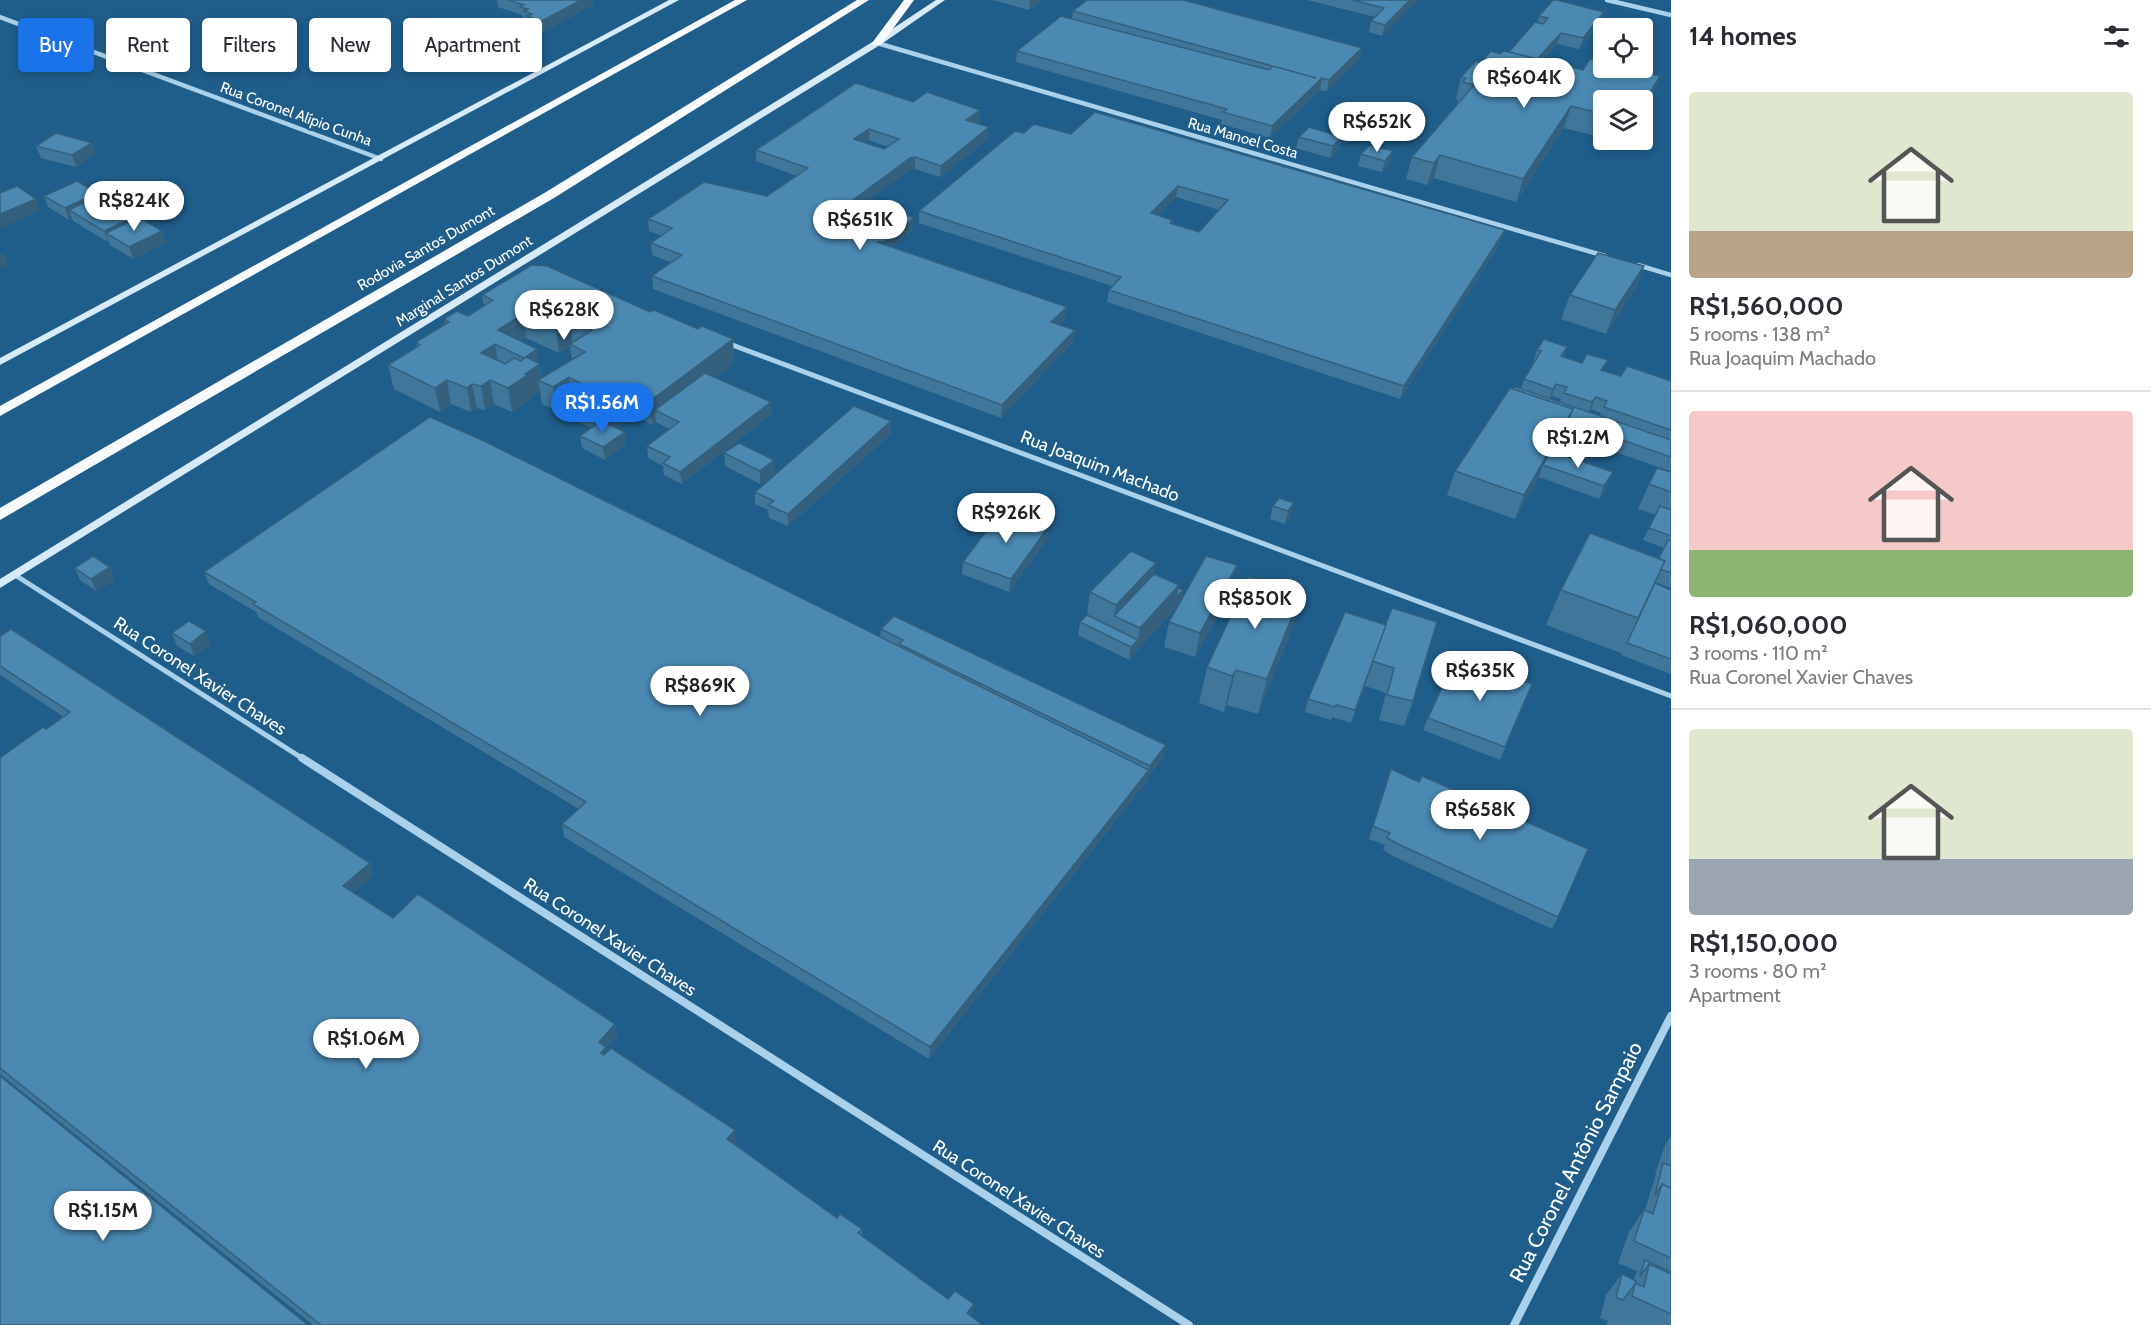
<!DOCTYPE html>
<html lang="en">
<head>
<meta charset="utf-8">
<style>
  body { margin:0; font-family:Cabin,sans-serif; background:#f2f2f3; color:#2b2b33; height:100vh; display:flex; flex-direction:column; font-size:22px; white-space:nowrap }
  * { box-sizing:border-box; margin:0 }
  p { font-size:20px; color:#7c7c81 }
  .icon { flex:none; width:33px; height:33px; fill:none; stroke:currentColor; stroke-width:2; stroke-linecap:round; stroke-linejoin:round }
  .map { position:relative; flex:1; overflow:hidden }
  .panel { display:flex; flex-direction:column; background:#fff; width:480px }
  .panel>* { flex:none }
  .top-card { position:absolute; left:18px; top:18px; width:570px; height:54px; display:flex; gap:12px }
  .tools { position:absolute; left:1593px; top:18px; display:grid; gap:12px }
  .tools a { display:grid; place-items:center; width:60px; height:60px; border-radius:6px; background:#fff; box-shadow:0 3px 9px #0003; font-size:30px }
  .price { position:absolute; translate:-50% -51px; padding:0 14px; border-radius:21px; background:#fff; color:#222; font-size:20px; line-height:39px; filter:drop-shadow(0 2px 3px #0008) }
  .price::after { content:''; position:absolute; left:50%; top:36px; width:18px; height:14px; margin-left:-9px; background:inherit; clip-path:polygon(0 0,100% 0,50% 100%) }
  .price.selected { background:#1a73e8; color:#fff }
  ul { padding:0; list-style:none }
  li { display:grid; align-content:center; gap:12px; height:318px; padding:0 18px }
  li+li { border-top:2px solid #e1e1e2 }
  li span { display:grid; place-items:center; height:186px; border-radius:6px; color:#555 }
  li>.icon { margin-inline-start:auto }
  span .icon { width:108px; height:108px; fill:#fffc; stroke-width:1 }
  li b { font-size:26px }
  h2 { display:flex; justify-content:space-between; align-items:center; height:72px; padding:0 18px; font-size:26px }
  .pill { padding:0 21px; border-radius:6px; background:#fff; box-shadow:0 3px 9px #0003; font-size:21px; line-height:54px }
  .pill.selected { background:#1a73e8; color:#fff }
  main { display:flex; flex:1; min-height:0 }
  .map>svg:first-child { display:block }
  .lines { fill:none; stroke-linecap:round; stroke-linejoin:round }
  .minor-far2 { stroke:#aad1eb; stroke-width:4.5 }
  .minor-far1 { stroke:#aad1eb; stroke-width:5 }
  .minor { stroke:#aad1eb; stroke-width:8 }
  .secondary { fill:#d6eaf8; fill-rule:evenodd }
  .trunk { fill:#f7fbfe; fill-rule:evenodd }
  .wall { fill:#40769a; fill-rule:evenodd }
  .shaded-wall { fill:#34607d }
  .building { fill:#4b89b3; stroke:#34607d; stroke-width:1.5; fill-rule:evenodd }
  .labels { text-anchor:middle; stroke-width:4.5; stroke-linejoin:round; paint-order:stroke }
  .far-street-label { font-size:15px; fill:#fff; stroke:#1f5d8a }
  .street-label { font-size:18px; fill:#fff; stroke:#1f5d8a }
  .near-street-label { font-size:21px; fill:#fff; stroke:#1f5d8a }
</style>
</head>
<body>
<main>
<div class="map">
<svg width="1671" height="1325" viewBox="0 0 1671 1325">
  <rect width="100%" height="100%" fill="#1f5d8a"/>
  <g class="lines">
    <g class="minor-far2">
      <polyline points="1607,0 1671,15"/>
      <polyline points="0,17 381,159"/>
      <polyline points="877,43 1605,256"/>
      <polyline points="1638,265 1671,275"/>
    </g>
    <g class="minor-far1">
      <polyline points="727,343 1671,696"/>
      <polyline points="15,575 305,760"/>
    </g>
    <g class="minor">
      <polyline points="302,758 1189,1325"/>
      <polyline points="1514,1325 1671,1016"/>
    </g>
    <g class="secondary">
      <polygon points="669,0 679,0 0,365 0,358"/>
      <polygon points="936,0 945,0 880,45 0,588 0,579 874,41"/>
    </g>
    <g class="trunk">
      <polygon points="735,0 747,0 0,416 0,406"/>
      <polygon points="857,0 869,0 554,198 0,520 0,508 546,192"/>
      <polygon points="904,0 914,0 881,45 873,45 872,43"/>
    </g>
  </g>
  <g class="wall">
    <polygon points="497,0 592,0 593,5 543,32 528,27 527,23 526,22 525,19 522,17 522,15 498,7"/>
    <polygon points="993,0 1043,0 1029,10"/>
    <polygon points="1307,0 1418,0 1382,36 1369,32 1371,21 1375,17"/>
    <polygon points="1073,11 1362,48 1359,59 1327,91 1320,90 1270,138 1221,124 1222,120 1016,62 1017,51 1072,19"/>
    <polygon points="1604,12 1601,22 1579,49 1557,44 1543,60 1583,70 1660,76 1652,97 1604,100 1604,138 1564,128 1516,202 1434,178 1427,185 1406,179 1412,157 1457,104 1458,100 1456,99 1461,77 1481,63 1500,54 1509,52 1537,23 1539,16"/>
    <path d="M913,102l66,19 -3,2 12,16 -48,38 -25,-8 -5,1 -51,37 54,23 -21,17 175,60 -2,12 -6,6 16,5 -2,12 -72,76 -348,-129 -1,-13 20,-13 -20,-8 -1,-12 11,-7 -13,-5 -1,-12 119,-23 30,-20 -41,-15v-11zM869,140l19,7 -4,2 -19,-6z"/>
    <path d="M1024,133l477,109 -101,157 -293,-97 2,-12 3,-4 -193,-63v-12zM1176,197l43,13 -20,22 -27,-9v-3l-14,-4z"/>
    <polygon points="1299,137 1342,137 1339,148 1330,158 1296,148"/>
    <polygon points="1611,140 1628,140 1626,143"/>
    <polygon points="92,143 95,154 76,167 41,158 36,146"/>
    <polygon points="1361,154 1390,163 1382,172 1358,166"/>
    <polygon points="97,193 98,196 136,216 137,218 162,231 166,243 133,259 110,245 109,242 108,242 73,221 72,218 69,220 48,207 44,196"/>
    <polygon points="1644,266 1635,290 1606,334 1561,319 1570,295"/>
    <path d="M482,295l252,68 -19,14 57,37 -90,70 -18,-9 -1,-9 -15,-8 -1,-12 22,-17 -13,-7 -4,3 -18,-10 -18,13 10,16 -21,16 -23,-12 -2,-12 12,-8 -18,-8 -2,-19 -16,10 -14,-7 -2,-14 -9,6v3l-19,13 -18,-8 -9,6 -8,-2 -6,4 -20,-8 -11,8 -46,-23 -6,-24 29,-18 -1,-5 29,-18 -1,-5 24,-3 16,-10zM526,338l33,15 11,-7 2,14 -30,18 -3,-14 -18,-23z"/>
    <path d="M1567,347l-4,10 41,14 17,5 50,5v87l-1,3 -107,-37 -10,18 55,32 -9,15 -60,-22 -24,42 -68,-24 8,-24 58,-82h8l3,-10 10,-16 -1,-1 4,-12zM1552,396l9,3 -1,3 -10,-3zM1591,409l10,4 -1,3 -11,-4z"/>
    <polygon points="891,434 788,526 769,518 768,510 755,504 755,492"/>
    <polygon points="724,453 775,473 760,484 725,466"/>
    <polygon points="1671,472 1671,588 1655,582 1654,585 1671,590 1671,674 1621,655 1621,653 1546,625 1561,590 1659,558 1664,548 1643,540 1656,515 1638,509 1649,484"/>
    <polygon points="1279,498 1291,516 1285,524 1270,519 1273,506"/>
    <polygon points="1048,538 1009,592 962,574 963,562"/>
    <polygon points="110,567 115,580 96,591 80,580 75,568"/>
    <polygon points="204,572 880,637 881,629 1163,758 1147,778 1146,782 929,1059 564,837 562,824 579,809 258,617 256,612 209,584"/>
    <polygon points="1154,574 1183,590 1180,603 1231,589 1195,657 1164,647 1169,622 1180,603 1129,660 1078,635 1080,622 1087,615 1090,592"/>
    <polygon points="1301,594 1292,629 1258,714 1227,705 1224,712 1199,703 1207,667"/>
    <polygon points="1386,625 1413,701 1404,726 1379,720 1386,693 1365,686 1351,723 1332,717 1331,720 1305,712 1308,699"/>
    <polygon points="172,633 211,644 194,656 177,646"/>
    <polygon points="0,636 370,863 373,875 353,893 393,918 615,1024 617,1036 606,1048 607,1052 736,1142 734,1144 837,1218 862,1229 862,1236 948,1299 972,1315 971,1316 983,1325 313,1325 0,1074 0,758 46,729 64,717 0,675"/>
    <polygon points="1532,684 1500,760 1423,730 1428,718"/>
    <polygon points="1387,782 1419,782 1558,917 1552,929 1395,857 1383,850 1385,845 1369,839"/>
    <polygon points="1671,1136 1671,1325 1606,1325 1608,1321 1600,1318 1606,1295 1622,1274 1634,1280 1637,1271 1618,1263 1629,1232 1644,1210 1645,1210 1656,1174 1655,1174 1665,1145"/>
  </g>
  <g class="shaded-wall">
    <polygon points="581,0 592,0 593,5 543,32 542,21"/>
    <polygon points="1030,0 1043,0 1029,10"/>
    <polygon points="1410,0 1418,0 1382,36 1385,25"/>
    <polygon points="1604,12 1601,22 1579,49 1583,38"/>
    <polygon points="1561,33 1557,44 1526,79 1529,68"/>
    <polygon points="1362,48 1359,59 1327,91 1329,80"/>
    <polygon points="1660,76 1652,97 1642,114 1642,106"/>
    <polygon points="1322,78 1320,90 1270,138 1272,126"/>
    <polygon points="1571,106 1564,128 1516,202 1523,179"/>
    <polygon points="980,110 979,121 965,131 966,120"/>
    <polygon points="989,127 988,139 940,177 941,166"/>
    <polygon points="869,129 869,140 854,150 854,139"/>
    <polygon points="1342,137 1339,148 1330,158 1333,146"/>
    <polygon points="92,143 95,154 76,167 72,155"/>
    <polygon points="1393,151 1390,163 1382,172 1385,161"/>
    <polygon points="1440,155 1434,178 1427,185 1434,163"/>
    <polygon points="915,157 915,169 910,170 849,215 849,203 910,158"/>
    <polygon points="1178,186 1176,197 1149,225 1151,213"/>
    <polygon points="97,193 101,205 69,210 72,218 69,220 65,208"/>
    <polygon points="36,199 40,211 0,228 0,214"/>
    <polygon points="136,216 140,228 106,233 109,242 108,242 104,231"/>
    <polygon points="914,218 913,230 884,254 884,242"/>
    <polygon points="1505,230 1501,242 1400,399 1404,386"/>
    <polygon points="162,231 166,243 133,259 129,247"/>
    <polygon points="4,253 8,265 0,268 0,254"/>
    <polygon points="1644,266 1635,290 1606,334 1615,310"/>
    <polygon points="1067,307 1065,319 1050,334 1051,322"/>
    <polygon points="523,314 526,338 507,350 498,330"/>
    <polygon points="570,320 573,344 559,353 556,329"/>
    <polygon points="1075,330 1073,342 1001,418 1002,405"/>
    <polygon points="733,339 734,363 665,415 655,410 656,422 652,425 650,401"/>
    <polygon points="495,344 499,368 481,353"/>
    <polygon points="537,349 542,382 538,380 540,390 531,396 531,399 512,412 508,388 524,358"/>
    <polygon points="569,377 572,401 556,411 553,387"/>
    <polygon points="447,380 451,404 440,412 435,388"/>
    <polygon points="490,380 494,404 485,410 481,386"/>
    <polygon points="472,384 477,408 471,412 467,388"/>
    <polygon points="1556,384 1552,396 1548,401 1553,389"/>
    <polygon points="631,391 634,415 606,435 604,411"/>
    <polygon points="1596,397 1591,409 1588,415 1592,402"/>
    <polygon points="771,402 772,414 682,484 680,472"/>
    <polygon points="1573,409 1564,433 1545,466 1543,465 1539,477 1515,519 1524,495"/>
    <polygon points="891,421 891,434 788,526 788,514"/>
    <polygon points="625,432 626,444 605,460 603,447"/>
    <polygon points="774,460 775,473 760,484 760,471"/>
    <polygon points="1613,472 1608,484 1599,499 1604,486"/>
    <polygon points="1294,503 1291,516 1285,524 1288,511"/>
    <polygon points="1049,526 1048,538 1009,592 1011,579"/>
    <polygon points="1156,563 1149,598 1114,616 1116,605"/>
    <polygon points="1237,565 1231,589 1195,657 1200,633"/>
    <polygon points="110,567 115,580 96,591 91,579"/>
    <polygon points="1179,585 1176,597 1183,590 1180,603 1129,660 1131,647 1138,640 1140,628"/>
    <polygon points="1301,594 1292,629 1258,714 1267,679"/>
    <polygon points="206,631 211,644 194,656 190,644"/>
    <polygon points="1236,670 1227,705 1224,712 1232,676"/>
    <polygon points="1166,745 1163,758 1147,779 1150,766"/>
    <polygon points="1149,770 1146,782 929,1059 930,1047"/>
    <polygon points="370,863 373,875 347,899 343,886"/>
    <polygon points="615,1024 617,1036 606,1048 608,1059 603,1065 599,1042"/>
    <polygon points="735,1130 736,1142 728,1151 727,1139"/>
    <polygon points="974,1304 972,1315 966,1324 967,1313"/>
  </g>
  <g class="building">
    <polygon points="508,0 581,0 542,21 527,16 532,14 524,11 528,9 520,7 524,5"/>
    <polygon points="1087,0 1183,0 1362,48 1329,80 1322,78 1272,126 1223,112 1227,109 1017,51 1061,16 1269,70 1273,66 1316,78 1073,11"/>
    <polygon points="1352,0 1410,0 1385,25 1371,21 1384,8"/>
    <polygon points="1553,0 1557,0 1604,12 1583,38 1561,33 1537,59 1509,52 1535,22 1543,24 1548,18 1539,16"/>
    <polygon points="1491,51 1500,54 1504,51 1583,70 1590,59 1604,62 1604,68 1626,68 1660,76 1642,106 1642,100 1604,100 1604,114 1571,106 1523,179 1440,155 1434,163 1412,157 1474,85 1463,82 1466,78 1461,77 1476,61 1481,63"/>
    <path d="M856,83l57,19 14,-10 53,18 -14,10 23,7 -48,39 -26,-9 -5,1 -61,45 12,4 8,-6 45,17 -30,24h-7l190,65 -16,15 24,8 -73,75 -350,-129 30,-21 -31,-12 21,-15 -24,-9 56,-37 63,14 41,-28 -52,-18zM869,129l30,10 -15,10 -30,-10z"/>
    <path d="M1095,112l410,118 -101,156 -295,-96 12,-13 -202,-66 96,-80 9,2 10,-9 37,10zM1178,186l50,14 -29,32 -29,-9 2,-3 -21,-7z"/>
    <polygon points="1309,127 1342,137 1333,146 1299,137"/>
    <polygon points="56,133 92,143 72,155 36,146"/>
    <polygon points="1370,145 1393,151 1385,161 1361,154"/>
    <polygon points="77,181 97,193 65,208 44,196"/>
    <polygon points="17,186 36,199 0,214 0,193"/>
    <polygon points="100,195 136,216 104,231 69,210"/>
    <polygon points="139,217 162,231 129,247 106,233"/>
    <polygon points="1598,253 1644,266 1615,310 1570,295"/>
    <polygon points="532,265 547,266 650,312 654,310 698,329 702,326 733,339 650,401 631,391 604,411 571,395 586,386 569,377 553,387 538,380 585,352 570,344 592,330 570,320 556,329 523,314 498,330 537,349 524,358 495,344 481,353 505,364 514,358 521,361 526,357 540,364 525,374 528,375 508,388 490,380 481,386 472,384 467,388 447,380 435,388 388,365 420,345 416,342 449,322 444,319 457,311 468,316 493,300 482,295"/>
    <polygon points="1544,339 1567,347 1561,356 1582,363 1587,354 1608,360 1601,370 1621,376 1627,366 1671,381 1671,430 1604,407 1607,401 1596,397 1592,402 1564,393 1567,387 1556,384 1553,389 1524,379 1541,351 1537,350"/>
    <polygon points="705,373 771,402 680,472 663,463 670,457 647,446 679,422 655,410"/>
    <polygon points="1515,387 1671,440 1671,457 1568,421 1573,409 1513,389"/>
    <polygon points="1510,388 1573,409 1524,495 1455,471"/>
    <polygon points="854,406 891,421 788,514 768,505 774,501 755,492"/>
    <polygon points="430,417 484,441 1149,770 930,1047 562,824 586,802 253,604 256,602 204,572"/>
    <polygon points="601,421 625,432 603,447 580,436"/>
    <polygon points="739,443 774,460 760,471 724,453"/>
    <polygon points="1551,451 1613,472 1604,486 1543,465"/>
    <polygon points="1657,468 1671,472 1671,492 1649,484"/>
    <polygon points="1279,498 1294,503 1288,511 1273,506"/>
    <polygon points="1660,506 1671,510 1671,536 1649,528"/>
    <polygon points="1002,510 1049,526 1011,579 963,562"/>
    <polygon points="1590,533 1665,561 1638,618 1561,590"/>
    <polygon points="1668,540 1671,541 1671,573 1661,569 1665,561 1659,558"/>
    <polygon points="1131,551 1156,563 1116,605 1090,592"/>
    <polygon points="93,556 110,567 91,579 75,568"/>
    <polygon points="1206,556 1237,565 1200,633 1169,622"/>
    <polygon points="1154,574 1179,585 1140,628 1114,616"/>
    <polygon points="1249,577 1301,594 1267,679 1236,670 1232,676 1207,667"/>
    <polygon points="1655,583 1671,590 1671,659 1627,643"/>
    <polygon points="1178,588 1183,590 1176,597"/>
    <polygon points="1392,608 1437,622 1413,701 1387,695 1394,668 1372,661"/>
    <polygon points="1345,612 1386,625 1355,710 1336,705 1335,707 1308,699"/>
    <polygon points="1087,615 1138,640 1131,647 1080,622"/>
    <polygon points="894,616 1166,745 1150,766 899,644 903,640 881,629"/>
    <polygon points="189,621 206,631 190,644 172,633"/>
    <polygon points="11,629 370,863 343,886 393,918 418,894 615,1024 599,1042 606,1047 601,1053 604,1055 611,1048 735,1130 727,1139 837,1218 840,1214 862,1229 858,1233 948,1299 955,1291 974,1304 967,1313 983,1325 321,1325 0,1068 0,758 43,727 46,729 70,712 0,666 0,636"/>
    <polygon points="1456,657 1532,684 1505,747 1428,718"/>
    <polygon points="1391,769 1419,782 1422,776 1588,849 1558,917 1400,845 1387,838 1390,833 1373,826"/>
    <polygon points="0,1076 308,1325 0,1325"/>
    <polygon points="1663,1163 1671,1166 1671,1188 1662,1184 1655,1195"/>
    <polygon points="1662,1184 1671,1188 1671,1258 1634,1241 1644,1210 1653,1214"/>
    <polygon points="1645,1260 1671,1272 1671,1274 1649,1264 1640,1276"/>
    <polygon points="1649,1264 1671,1274 1671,1314 1632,1296 1635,1283 1644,1287"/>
    <polygon points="1622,1274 1636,1281 1635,1284 1623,1300 1616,1297"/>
  </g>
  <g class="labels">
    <g class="far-street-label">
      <text transform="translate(296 114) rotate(20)" y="5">Rua Coronel Alípio Cunha</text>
      <text transform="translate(1243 138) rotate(16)" y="5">Rua Manoel Costa</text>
      <text transform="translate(426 248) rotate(-30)" y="5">Rodovia Santos Dumont</text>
      <text transform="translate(464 281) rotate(-32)" y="5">Marginal Santos Dumont</text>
    </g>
    <g class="street-label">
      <text transform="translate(1100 466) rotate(21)" y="6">Rua Joaquim Machado</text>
      <text transform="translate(200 676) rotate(33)" y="6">Rua Coronel Xavier Chaves</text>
      <text transform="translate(610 937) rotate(33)" y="6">Rua Coronel Xavier Chaves</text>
      <text transform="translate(1019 1199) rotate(33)" y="6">Rua Coronel Xavier Chaves</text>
    </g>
    <g class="near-street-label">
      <text transform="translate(1576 1162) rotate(-63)" y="7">Rua Coronel Antônio Sampaio</text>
    </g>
  </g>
</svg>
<div class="tools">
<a><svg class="icon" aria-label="locate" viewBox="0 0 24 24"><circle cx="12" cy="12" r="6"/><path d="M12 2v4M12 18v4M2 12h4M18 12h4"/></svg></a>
<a><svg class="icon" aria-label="layers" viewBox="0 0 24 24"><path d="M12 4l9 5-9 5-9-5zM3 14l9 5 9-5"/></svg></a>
</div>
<b class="price" style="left:1524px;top:109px">R$604K</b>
<b class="price" style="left:1377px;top:153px">R$652K</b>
<b class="price" style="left:134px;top:232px">R$824K</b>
<b class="price" style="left:860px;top:251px">R$651K</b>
<b class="price" style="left:564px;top:341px">R$628K</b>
<b class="price selected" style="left:602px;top:434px">R$1.56M</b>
<b class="price" style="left:1578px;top:469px">R$1.2M</b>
<b class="price" style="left:1006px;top:544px">R$926K</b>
<b class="price" style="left:1255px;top:630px">R$850K</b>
<b class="price" style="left:1480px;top:702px">R$635K</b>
<b class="price" style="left:700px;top:717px">R$869K</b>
<b class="price" style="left:1480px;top:841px">R$658K</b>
<b class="price" style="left:366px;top:1070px">R$1.06M</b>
<b class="price" style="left:103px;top:1242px">R$1.15M</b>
<div class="top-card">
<a class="pill selected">Buy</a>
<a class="pill">Rent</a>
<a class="pill">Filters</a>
<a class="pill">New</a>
<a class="pill">Apartment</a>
</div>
</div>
<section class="panel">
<h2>14 homes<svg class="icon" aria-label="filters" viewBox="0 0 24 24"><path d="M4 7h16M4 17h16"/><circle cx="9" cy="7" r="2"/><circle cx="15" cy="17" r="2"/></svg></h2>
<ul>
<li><span style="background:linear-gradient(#dfe7d0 75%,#b9a48a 0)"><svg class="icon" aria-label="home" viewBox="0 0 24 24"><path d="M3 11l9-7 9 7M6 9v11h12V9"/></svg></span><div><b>R$1,560,000</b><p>5 rooms · 138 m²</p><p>Rua Joaquim Machado</p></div></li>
<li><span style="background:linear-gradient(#f6c9c9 75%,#8fb573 0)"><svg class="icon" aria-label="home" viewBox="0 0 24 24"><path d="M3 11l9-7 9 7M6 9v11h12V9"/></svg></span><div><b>R$1,060,000</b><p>3 rooms · 110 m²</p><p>Rua Coronel Xavier Chaves</p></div></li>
<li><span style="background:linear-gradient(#dfe7d0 70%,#9aa5b1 0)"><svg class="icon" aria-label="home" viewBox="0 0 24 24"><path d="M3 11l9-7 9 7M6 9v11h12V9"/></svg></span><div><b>R$1,150,000</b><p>3 rooms · 80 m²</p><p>Apartment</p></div></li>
</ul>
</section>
</main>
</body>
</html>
